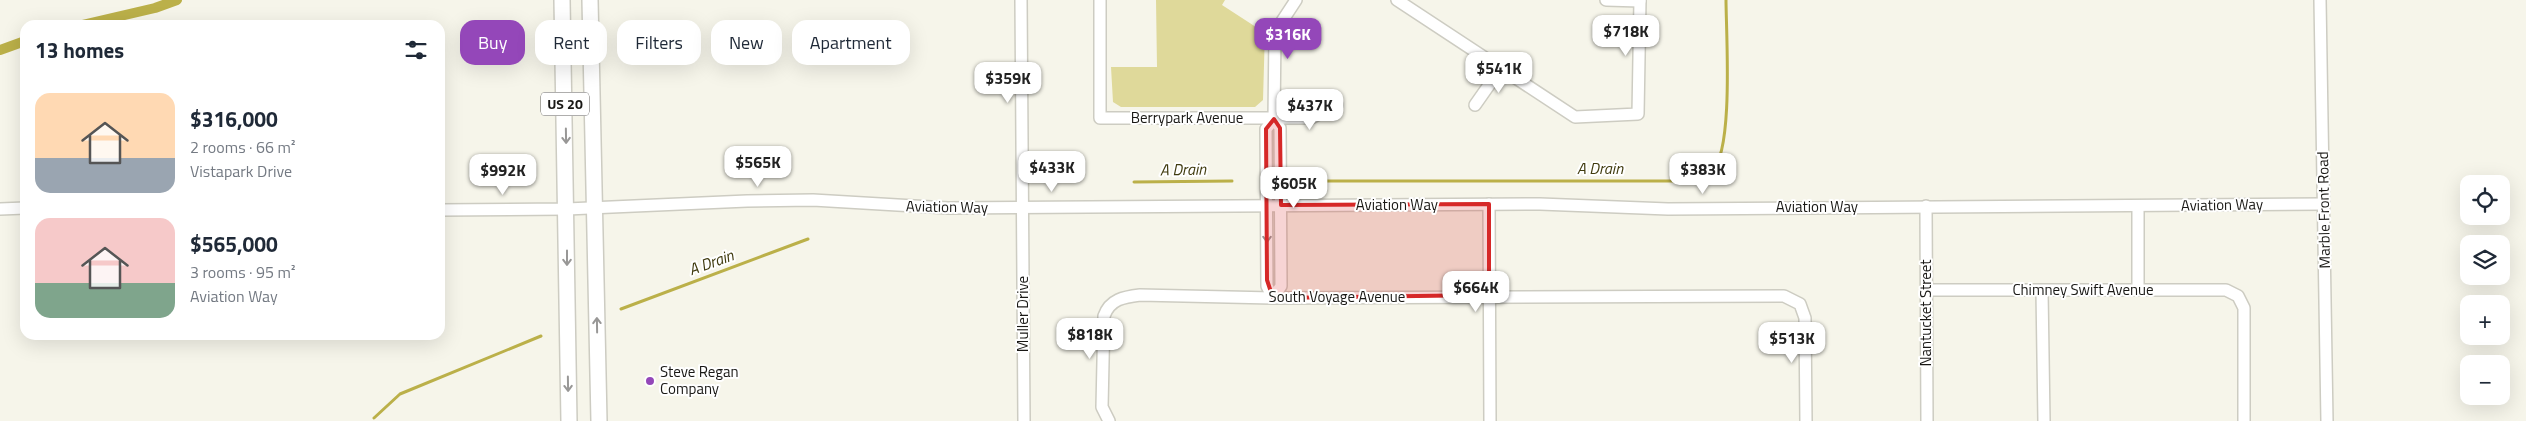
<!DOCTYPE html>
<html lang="en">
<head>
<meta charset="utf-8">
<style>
  body { margin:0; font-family:"Titillium Web",sans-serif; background:#f6f6f7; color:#1f2937; height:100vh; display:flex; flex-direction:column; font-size:19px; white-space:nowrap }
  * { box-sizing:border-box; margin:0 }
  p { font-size:16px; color:#747a83 }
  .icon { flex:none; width:28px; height:28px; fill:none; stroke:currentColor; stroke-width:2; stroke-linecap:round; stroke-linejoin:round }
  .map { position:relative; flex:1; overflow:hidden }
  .side { position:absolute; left:20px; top:20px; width:425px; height:320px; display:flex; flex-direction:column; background:#fff; border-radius:15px; box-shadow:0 5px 20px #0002 }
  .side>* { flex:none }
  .top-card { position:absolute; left:460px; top:20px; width:475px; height:45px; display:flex; gap:10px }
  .tools { position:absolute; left:2460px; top:175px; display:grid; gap:10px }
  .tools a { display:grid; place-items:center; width:50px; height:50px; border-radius:10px; background:#fff; box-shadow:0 5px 20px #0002; font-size:25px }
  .price { position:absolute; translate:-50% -42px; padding:0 11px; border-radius:10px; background:#fff; color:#222; font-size:16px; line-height:32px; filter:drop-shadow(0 1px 2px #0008) }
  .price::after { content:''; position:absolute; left:50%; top:30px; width:15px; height:11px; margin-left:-8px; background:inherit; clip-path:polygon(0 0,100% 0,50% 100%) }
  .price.active { background:#9447b9; color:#fff }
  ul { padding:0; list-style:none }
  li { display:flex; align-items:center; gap:15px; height:125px; padding:0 15px }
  li span { display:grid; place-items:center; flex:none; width:140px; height:100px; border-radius:15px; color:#555 }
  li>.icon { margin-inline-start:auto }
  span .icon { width:60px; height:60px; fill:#fffc; stroke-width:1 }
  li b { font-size:21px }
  h2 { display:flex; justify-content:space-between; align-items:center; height:60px; padding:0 15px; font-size:21px }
  .tag { padding:0 18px; border-radius:15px; background:#fff; box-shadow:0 5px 20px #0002; font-size:18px; line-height:45px }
  .tag.active { background:#9447b9; color:#fff }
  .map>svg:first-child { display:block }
  .green { fill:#dfd99a }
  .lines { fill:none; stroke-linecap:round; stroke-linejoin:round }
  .stream { stroke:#bbb049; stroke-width:3 }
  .canal { stroke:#bbb049; stroke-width:10 }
  .minor-casing { stroke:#cdccc2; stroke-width:14 }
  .major-casing { stroke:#cdccc2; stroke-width:18 }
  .minor { stroke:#fff; stroke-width:11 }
  .major { stroke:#fff; stroke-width:15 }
  .oneway { stroke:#989796 }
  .marked { fill:#d62828; fill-opacity:0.2; stroke:#d62828; stroke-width:4; stroke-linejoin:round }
  .poi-dot { fill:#9447b9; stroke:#fff; stroke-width:2 }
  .labels { text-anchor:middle; stroke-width:4; stroke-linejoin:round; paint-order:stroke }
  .shield { fill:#fff; stroke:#5e5d5b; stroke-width:1 }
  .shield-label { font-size:14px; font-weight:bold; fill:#191815 }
  .street-label { font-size:15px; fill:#191815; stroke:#fff }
  .poi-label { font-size:15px; fill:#191815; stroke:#fff; text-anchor:start }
  .water-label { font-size:16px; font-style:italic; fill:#403b0f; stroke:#fff }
</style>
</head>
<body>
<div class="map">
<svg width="2526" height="421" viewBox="0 0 2526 421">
  <rect width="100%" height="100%" fill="#f6f5ea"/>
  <polygon class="green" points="1156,0 1225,0 1222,5 1259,29 1265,30 1263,100 1255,107 1121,107 1113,102 1111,67 1157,67"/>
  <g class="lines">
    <g class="stream">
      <path d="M1314,181h362c12,-1 26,-2 36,-10 22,-20 14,-139 14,-171"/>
      <polyline points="1134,182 1232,181"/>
      <polyline points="621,309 808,239"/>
      <polyline points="374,418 400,394 541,336"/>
    </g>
    <g class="canal">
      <polyline points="82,25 155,8 177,0"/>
      <polyline points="0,50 25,41"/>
    </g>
    <g class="minor-casing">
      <g id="minor">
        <polyline points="1021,0 1024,421"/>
        <polyline points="1100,0 1100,118 1311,118 1337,105"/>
        <polyline points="1397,0 1575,117 1638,114 1640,0"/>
        <polyline points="1606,0 1640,1"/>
        <polyline points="2320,0 2327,421"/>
        <polyline points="1475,105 1501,68"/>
        <polyline points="1489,204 1490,421"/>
        <polyline points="1926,206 1927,421"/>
        <polyline points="2138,206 2138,290"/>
        <polyline points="0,209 25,208"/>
        <polyline points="440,210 567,209 747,201 813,200 948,208 1540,204 1668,209 2324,204"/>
        <polyline points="1926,290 2226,290 2238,296 2244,308 2244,421"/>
        <polyline points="2042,291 2044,421"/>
        <polyline points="1273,298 1281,286 1280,128 1274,119 1275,32 1296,0"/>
        <polyline points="1273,298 1267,286 1266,129 1274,119"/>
        <path d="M1109,421l-7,-14 2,-91c6,-17 20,-19 36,-21l133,3 511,-2 16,8 5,14 1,103"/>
      </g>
    </g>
    <g class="major-casing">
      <g id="major">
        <polyline points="562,0 569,421"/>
        <polyline points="590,0 599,421"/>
      </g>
    </g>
    <use href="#minor" class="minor"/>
    <use href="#major" class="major"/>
  </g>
  <defs><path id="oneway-shaft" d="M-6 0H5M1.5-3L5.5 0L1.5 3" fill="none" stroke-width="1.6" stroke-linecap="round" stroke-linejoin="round" transform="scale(1.25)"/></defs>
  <g class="oneway">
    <use href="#oneway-shaft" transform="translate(566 136) rotate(89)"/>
    <use href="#oneway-shaft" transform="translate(1267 235) rotate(90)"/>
    <use href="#oneway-shaft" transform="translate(567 258) rotate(90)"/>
    <use href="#oneway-shaft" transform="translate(597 325) rotate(-91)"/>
    <use href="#oneway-shaft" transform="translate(568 384) rotate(89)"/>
  </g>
  <path class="marked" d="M1274,119l6,9 1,77 208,-1v91l-216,3 -6,-18 -1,-151z"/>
  <circle class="poi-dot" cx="650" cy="381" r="5"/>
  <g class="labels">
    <rect class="shield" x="541" y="92.5" width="48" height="23" rx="4"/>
    <g class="shield-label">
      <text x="565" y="109">US 20</text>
    </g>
    <g class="street-label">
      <text x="1187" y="123">Berrypark Avenue</text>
      <text x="1397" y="210">Aviation Way</text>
      <text transform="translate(2222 205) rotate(-1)" y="5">Aviation Way</text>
      <text transform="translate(947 207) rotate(1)" y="5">Aviation Way</text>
      <text x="1817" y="212">Aviation Way</text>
      <text transform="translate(2324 210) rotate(-91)" y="5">Marble Front Road</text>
      <text x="2083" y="295">Chimney Swift Avenue</text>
      <text x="1337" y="302">South Voyage Avenue</text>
      <text transform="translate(1926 313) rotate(-90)" y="5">Nantucket Street</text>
      <text transform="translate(1023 314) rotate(-90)" y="5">Muller Drive</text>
    </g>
    <g class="poi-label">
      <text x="660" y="377">Steve Regan<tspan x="660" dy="17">Company</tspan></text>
    </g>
    <g class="water-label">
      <text x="1600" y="174">A Drain</text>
      <text transform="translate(1183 169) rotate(-1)" y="6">A Drain</text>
      <text transform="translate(711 262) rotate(-20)" y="6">A Drain</text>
    </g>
  </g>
</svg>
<div class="tools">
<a><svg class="icon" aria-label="locate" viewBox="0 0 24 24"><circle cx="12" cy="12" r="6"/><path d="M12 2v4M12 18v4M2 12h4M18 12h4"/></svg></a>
<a><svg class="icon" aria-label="layers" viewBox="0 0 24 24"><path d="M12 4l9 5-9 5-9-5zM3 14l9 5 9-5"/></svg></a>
<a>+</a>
<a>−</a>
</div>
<b class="price" style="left:1626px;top:57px">$718K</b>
<b class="price active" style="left:1288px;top:60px">$316K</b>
<b class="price" style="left:1499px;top:94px">$541K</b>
<b class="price" style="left:1008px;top:104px">$359K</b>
<b class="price" style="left:1310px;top:131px">$437K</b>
<b class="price" style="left:758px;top:188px">$565K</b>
<b class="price" style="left:1052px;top:193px">$433K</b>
<b class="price" style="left:1703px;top:195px">$383K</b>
<b class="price" style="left:503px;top:196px">$992K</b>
<b class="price" style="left:1294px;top:209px">$605K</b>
<b class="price" style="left:1476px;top:313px">$664K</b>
<b class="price" style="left:1090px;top:360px">$818K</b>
<b class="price" style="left:1792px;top:364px">$513K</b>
<div class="top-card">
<a class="tag active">Buy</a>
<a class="tag">Rent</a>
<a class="tag">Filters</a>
<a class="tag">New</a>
<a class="tag">Apartment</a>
</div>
<section class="side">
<h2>13 homes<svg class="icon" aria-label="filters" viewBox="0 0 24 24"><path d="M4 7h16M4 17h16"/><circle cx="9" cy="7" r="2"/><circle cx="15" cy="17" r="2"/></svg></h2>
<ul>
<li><span style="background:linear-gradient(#ffd9b3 65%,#9aa5b1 0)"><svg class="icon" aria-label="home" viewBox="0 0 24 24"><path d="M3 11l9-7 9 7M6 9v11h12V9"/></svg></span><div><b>$316,000</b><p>2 rooms · 66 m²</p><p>Vistapark Drive</p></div></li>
<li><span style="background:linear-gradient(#f6c9c9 65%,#7fa58c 0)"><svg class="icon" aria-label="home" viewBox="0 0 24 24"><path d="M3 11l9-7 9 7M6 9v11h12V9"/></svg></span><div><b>$565,000</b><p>3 rooms · 95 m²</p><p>Aviation Way</p></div></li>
</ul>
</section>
</div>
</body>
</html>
